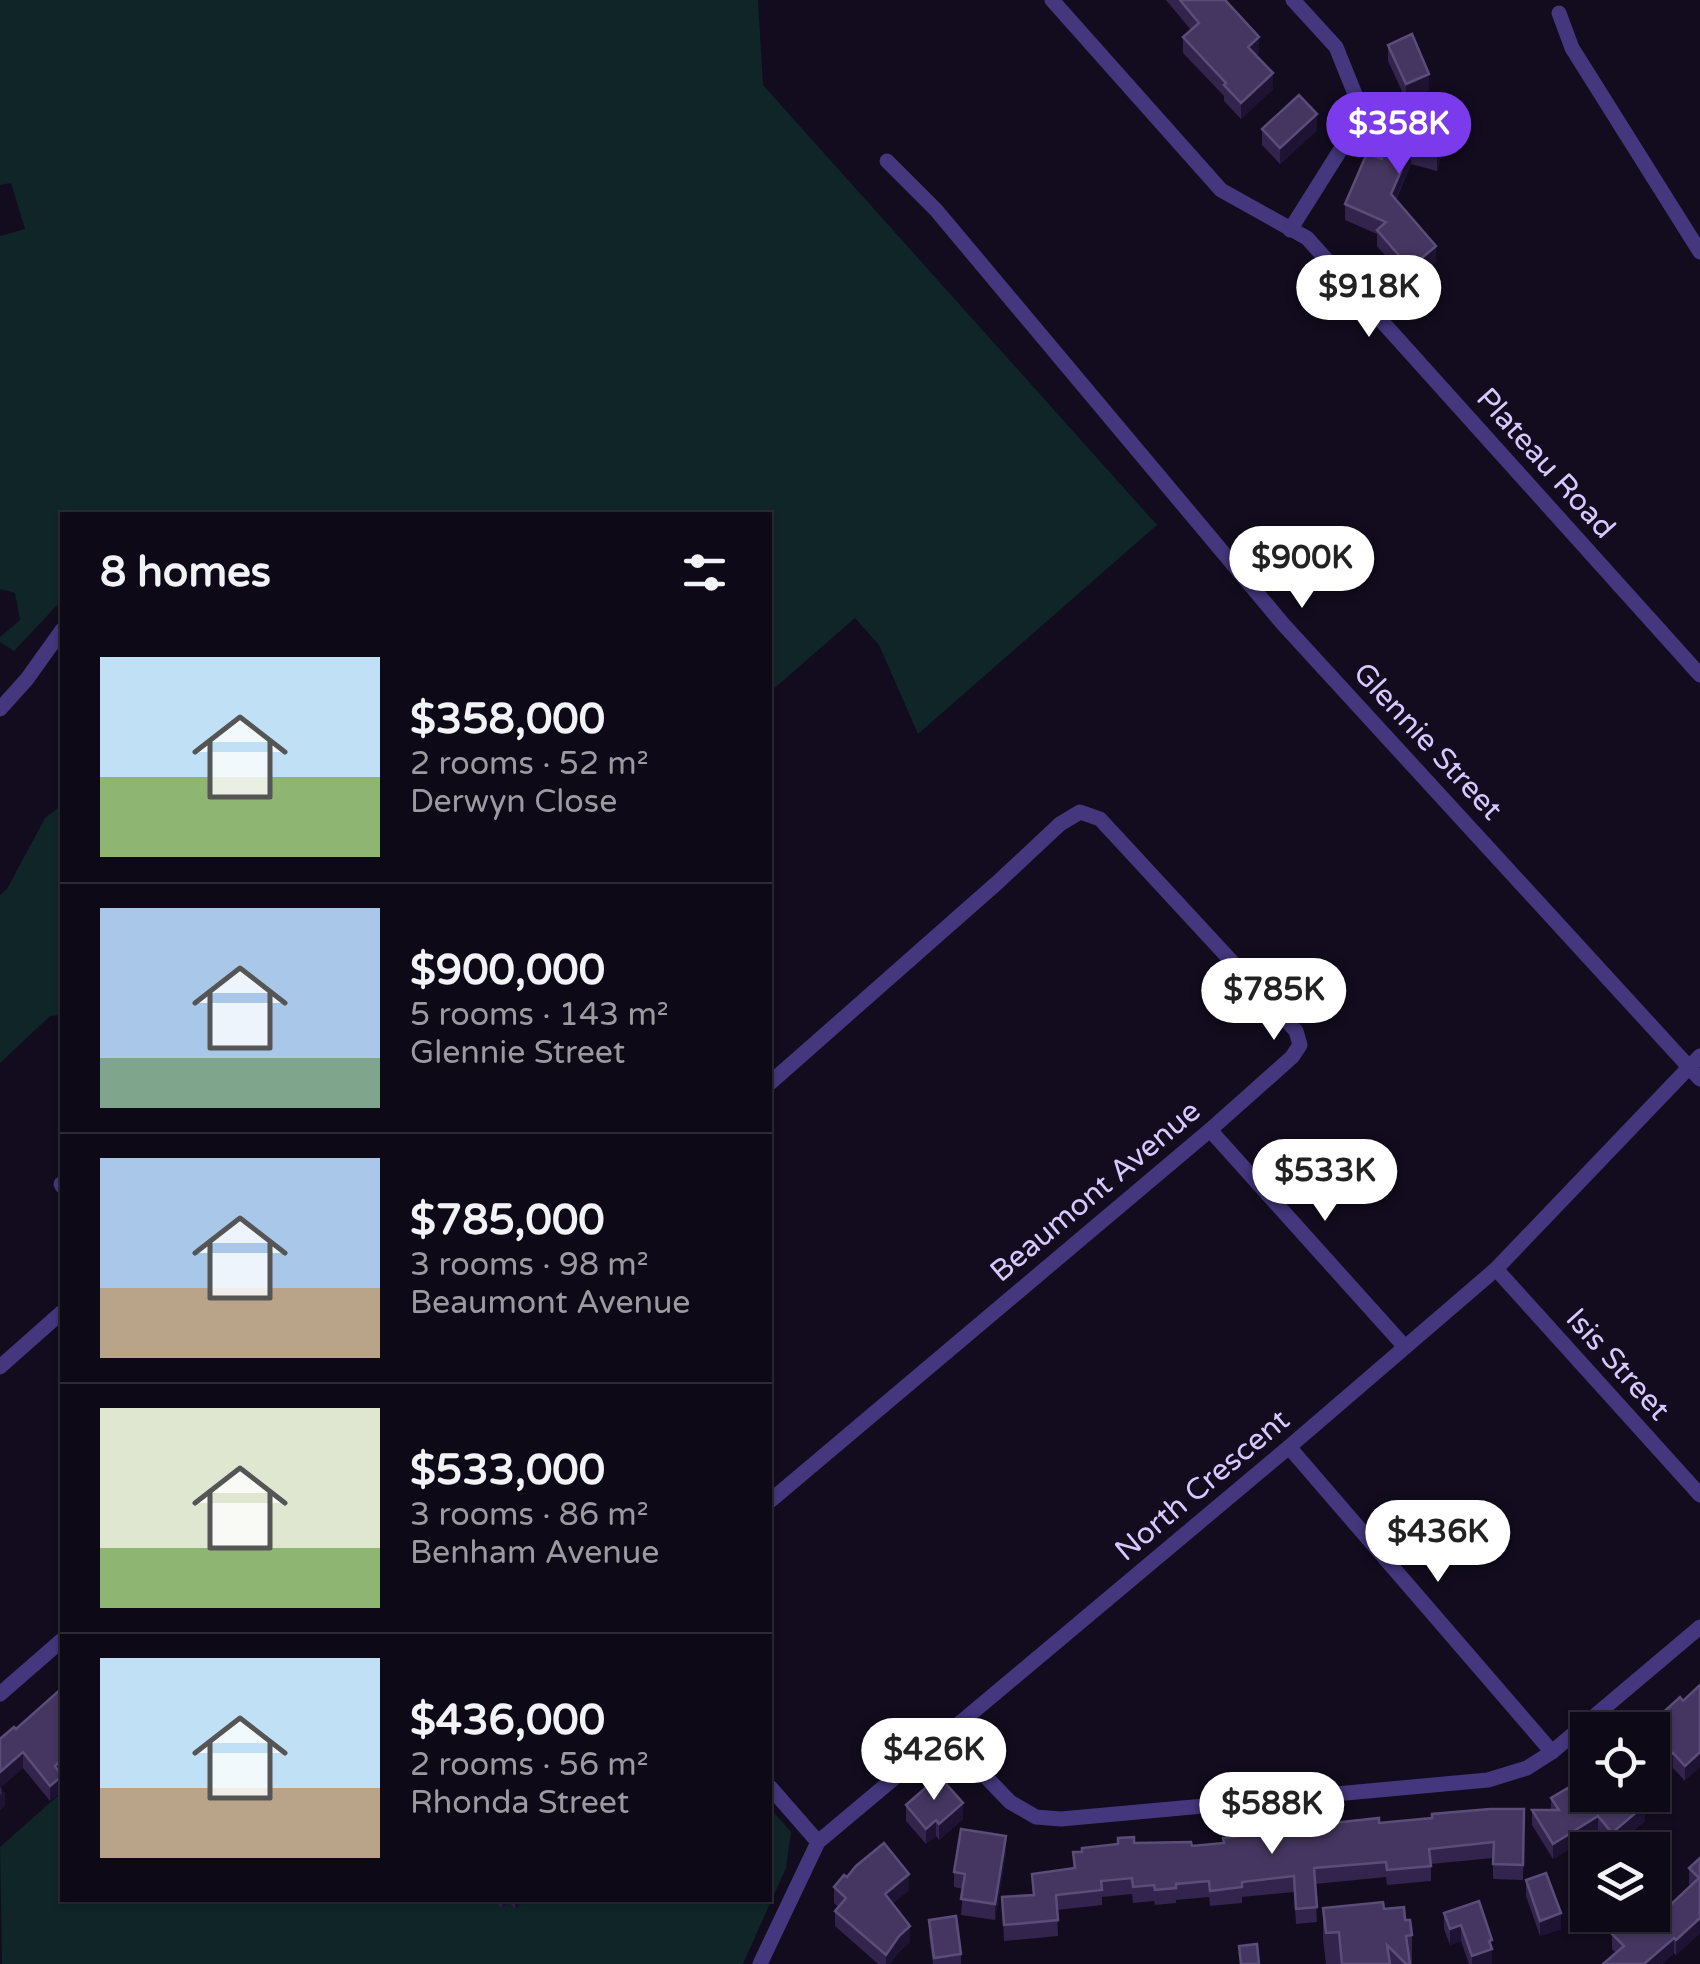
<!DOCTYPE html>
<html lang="en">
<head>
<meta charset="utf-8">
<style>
  body { margin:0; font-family:"Varela Round",sans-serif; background:#17121f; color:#f1f3f6; height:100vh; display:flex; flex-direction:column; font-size:38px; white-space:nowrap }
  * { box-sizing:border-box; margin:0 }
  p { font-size:32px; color:#9b9aa1 }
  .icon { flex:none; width:55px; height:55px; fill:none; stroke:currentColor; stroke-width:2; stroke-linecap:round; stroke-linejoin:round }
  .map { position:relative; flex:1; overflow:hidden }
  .side { position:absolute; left:60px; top:512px; width:712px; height:1390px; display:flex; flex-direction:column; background:#0e0916; border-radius:0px; box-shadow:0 2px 8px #0004,0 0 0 2px #2e2a35 }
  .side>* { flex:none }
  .buttons { position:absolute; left:1570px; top:1712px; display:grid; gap:20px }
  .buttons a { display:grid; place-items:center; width:100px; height:100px; border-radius:0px; background:#0e0916; box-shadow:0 2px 8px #0004,0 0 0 2px #2e2a35; font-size:50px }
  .price { position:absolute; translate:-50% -85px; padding:0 22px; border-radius:35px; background:#fff; color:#222; font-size:32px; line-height:65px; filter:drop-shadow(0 2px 5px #0008) }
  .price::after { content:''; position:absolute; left:50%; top:60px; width:30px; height:22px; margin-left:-15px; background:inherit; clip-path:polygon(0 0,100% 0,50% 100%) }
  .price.on { background:#7c3aed; color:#fff }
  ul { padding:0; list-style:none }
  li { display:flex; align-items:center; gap:30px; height:250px; padding:0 40px }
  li+li { border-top:2px solid #2e2a35 }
  li span { display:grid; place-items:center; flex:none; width:280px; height:200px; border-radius:0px; color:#555 }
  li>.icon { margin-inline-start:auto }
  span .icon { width:120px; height:120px; fill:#fffc; stroke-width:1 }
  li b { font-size:42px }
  h2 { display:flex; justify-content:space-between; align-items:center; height:120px; padding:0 40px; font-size:42px }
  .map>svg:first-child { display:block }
  .green { fill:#0f2528 }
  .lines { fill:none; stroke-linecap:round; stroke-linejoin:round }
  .street { stroke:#44377d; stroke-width:15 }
  .wall { fill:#32244c }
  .shaded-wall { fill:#1e1332 }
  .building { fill:#443660; stroke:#5b4d79; stroke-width:2.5 }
  .labels { text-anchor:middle; stroke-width:8; stroke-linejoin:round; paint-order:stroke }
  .street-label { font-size:30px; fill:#d7c9ff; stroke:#120c1e }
</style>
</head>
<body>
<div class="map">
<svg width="1700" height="1964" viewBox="0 0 1700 1964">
  <rect width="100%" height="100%" fill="#120c1e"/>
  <g class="green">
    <polygon points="0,0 758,0 763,85 1157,525 918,734 879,645 855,618 770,692 770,515 62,515 62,600 14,651 0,642 0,637 20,620 15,593 0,589 0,236 25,229 11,183 0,185"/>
    <polygon points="62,805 62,1015 50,1016 0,1063 0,895 7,889 45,818"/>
    <polygon points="62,1792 62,1900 770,1900 770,1808 791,1832 786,1868 743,1964 2,1964 0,1847"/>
  </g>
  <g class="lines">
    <g class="street">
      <polyline points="1052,0 1221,190 1307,238 1700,675"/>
      <polyline points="1559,13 1572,48 1700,252"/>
      <polyline points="887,161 936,210 1283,624 1700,1079"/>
      <polyline points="1290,230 1363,114 1336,47 1293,0"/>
      <polyline points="0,709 27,679 62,630"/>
      <polyline points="770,1083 998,882 1060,824 1080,812 1100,819 1296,1031 1300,1045 1292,1057 1210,1130 770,1501"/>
      <polyline points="1210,1130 1405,1347"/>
      <polyline points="61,1184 62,1186"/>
      <polyline points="1496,1269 1700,1495"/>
      <polyline points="0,1367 62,1312"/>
      <polyline points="1289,1447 1552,1752"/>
      <polyline points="0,1694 62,1640"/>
      <polyline points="946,1735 1010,1802 1036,1817 1061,1819 1488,1780 1527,1768 1552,1752 1700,1627"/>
      <polyline points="770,1787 818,1842"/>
      <polyline points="760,1964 818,1842 1289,1447 1496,1269 1700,1056"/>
    </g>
  </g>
  <g class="wall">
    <polygon points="1166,0 1227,0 1259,53 1256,55 1273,89 1241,119 1224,101 1224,96 1183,53 1183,37 1191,30"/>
    <polygon points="1388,45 1429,90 1406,100 1388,61"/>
    <polygon points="1413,100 1450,126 1437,171 1411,164 1396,200 1436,262 1410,284 1377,246 1377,234 1345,220 1345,204 1382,159 1413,105"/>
    <polygon points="1262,129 1317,130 1280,164 1262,145"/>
    <polygon points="1700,1685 1685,1781 1673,1768 1652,1786 1652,1730 1648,1730 1648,1726 1683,1701"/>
    <polygon points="62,1688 50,1801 23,1768 1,1787 5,1806 0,1810 0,1739 16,1729"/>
    <polygon points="1589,1795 1643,1795 1639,1799 1645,1821 1612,1848 1598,1831 1553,1859 1532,1825 1532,1810 1551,1810 1551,1798 1578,1804"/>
    <polygon points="906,1805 963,1819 939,1840 936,1836 926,1844 906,1821"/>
    <polygon points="1524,1809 1523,1880 1493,1879 1493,1858 1431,1864 1431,1881 1387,1885 1386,1877 1315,1884 1317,1922 1296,1924 1294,1892 1242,1897 1242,1903 1210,1906 1209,1897 1176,1900 1176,1903 1155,1905 1154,1901 1133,1903 1132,1894 1102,1897 1102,1905 1057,1910 1058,1936 1004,1941 1002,1897 1033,1895 1032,1874 1073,1868 1073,1852 1134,1843 1192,1846 1379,1823"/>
    <polygon points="1006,1852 995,1920 961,1915 963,1889 954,1887 954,1872"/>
    <polygon points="1700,1858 1700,1933 1676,1955 1674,1953 1662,1964 1603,1964 1616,1953 1612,1949 1612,1934 1648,1926 1691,1886 1689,1884 1689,1868"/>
    <polygon points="847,1877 909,1890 892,1904 910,1942 899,1952 890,1964 878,1964 835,1926 835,1911 838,1907 834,1903 834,1887"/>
    <polygon points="1526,1880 1561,1929 1540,1936 1526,1896"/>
    <polygon points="495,1900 526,1900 515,1909 509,1902 502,1908"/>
    <polygon points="1479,1901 1492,1956 1492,1964 1469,1964 1461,1941 1450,1945 1444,1929 1444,1913"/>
    <polygon points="1323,1908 1384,1909 1405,1920 1412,1935 1412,1964 1326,1964 1323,1939"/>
    <polygon points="929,1920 961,1954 961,1964 933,1964 929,1936"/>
  </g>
  <g class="shaded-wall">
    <polygon points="1259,37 1259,53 1248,63 1248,47"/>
    <polygon points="1273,73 1273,89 1241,119 1241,103"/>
    <polygon points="1429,74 1429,90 1406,100 1406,84"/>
    <polygon points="1450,110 1450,126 1437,171 1437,155"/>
    <polygon points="1317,114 1317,130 1280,164 1280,148"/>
    <polygon points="1411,148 1411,164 1391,210 1391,194"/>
    <polygon points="1436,246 1436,262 1410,284 1410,268"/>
    <polygon points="23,1752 23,1768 0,1788 0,1772"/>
    <polygon points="1700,1752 1700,1767 1685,1781 1685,1766"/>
    <polygon points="1673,1753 1673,1768 1652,1786 1652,1771"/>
    <polygon points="62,1759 62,1774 55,1766"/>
    <polygon points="62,1776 62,1791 50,1801 50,1786"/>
    <polygon points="5,1791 5,1806 0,1810 0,1795"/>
    <polygon points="963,1803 963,1819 939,1840 939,1824"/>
    <polygon points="1645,1805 1645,1821 1612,1848 1612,1833"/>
    <polygon points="1598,1816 1598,1831 1553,1859 1553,1844"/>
    <polygon points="936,1820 936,1836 926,1844 926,1829"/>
    <polygon points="1006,1836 1006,1852 995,1920 995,1904"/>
    <polygon points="909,1874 909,1890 885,1910 885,1894"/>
    <polygon points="502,1900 509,1900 509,1902 502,1908"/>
    <polygon points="515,1900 526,1900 515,1909"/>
    <polygon points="1700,1910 1700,1933 1676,1955 1676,1940"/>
    <polygon points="1561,1913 1561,1929 1540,1936 1540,1921"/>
    <polygon points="1461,1925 1461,1941 1450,1945 1450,1929"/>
    <polygon points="910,1926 910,1942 899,1952 890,1964 886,1964 886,1955 899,1936"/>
    <polygon points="1674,1938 1674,1953 1662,1964 1644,1964"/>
    <polygon points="1492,1940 1492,1964 1472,1964 1472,1956"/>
  </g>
  <g class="building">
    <polygon points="1180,0 1225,0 1259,37 1248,47 1273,73 1241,103 1224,85 1226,83 1183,37 1199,23"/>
    <polygon points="1412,34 1429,74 1406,84 1388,45"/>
    <polygon points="1299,95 1317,114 1280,148 1262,129"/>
    <polygon points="1413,100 1450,110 1437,155 1411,148 1391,194 1436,246 1410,268 1377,230 1386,222 1345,204 1367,153 1382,159 1398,101 1416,105"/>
    <polygon points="1700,1685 1700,1752 1685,1766 1673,1753 1652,1771 1652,1730 1648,1726 1680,1697 1683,1701"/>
    <polygon points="62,1688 62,1759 55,1766 62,1776 50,1786 23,1752 0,1772 0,1739 14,1727 16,1729"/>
    <polygon points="939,1776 963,1803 939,1824 936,1820 926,1829 906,1805"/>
    <polygon points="1568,1788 1578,1804 1589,1795 1636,1795 1645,1805 1612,1833 1598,1816 1553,1844 1532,1810 1559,1810 1551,1798"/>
    <polygon points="1490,1809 1524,1809 1523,1865 1493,1864 1494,1842 1429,1849 1431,1866 1387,1870 1386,1862 1314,1868 1317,1907 1296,1909 1294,1876 1242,1882 1242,1887 1210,1891 1209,1881 1176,1884 1176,1888 1155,1890 1154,1885 1133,1887 1132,1878 1101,1881 1102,1890 1056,1895 1058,1920 1004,1925 1002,1897 1034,1895 1032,1874 1075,1868 1073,1852 1082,1852 1082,1848 1118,1844 1118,1838 1134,1837 1134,1843 1191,1842 1192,1846 1224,1843 1223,1838 1305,1829 1305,1826 1379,1818 1379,1823 1432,1818 1432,1814"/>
    <polygon points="961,1829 1006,1836 995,1904 961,1899 965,1874 954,1872"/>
    <polygon points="884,1843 909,1874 885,1894 910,1926 899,1936 886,1955 835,1911 846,1898 834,1887 844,1875 847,1877 856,1866"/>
    <polygon points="1700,1858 1700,1918 1676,1940 1674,1938 1644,1964 1603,1964 1624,1946 1612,1934 1632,1915 1637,1915 1648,1926 1699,1878 1689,1868"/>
    <polygon points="1546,1873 1561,1913 1540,1921 1526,1880"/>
    <polygon points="1479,1901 1492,1940 1489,1941 1492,1949 1472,1956 1461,1925 1450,1929 1444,1913"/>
    <polygon points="1383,1902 1384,1909 1404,1907 1405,1920 1410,1920 1412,1935 1406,1936 1410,1964 1406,1964 1387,1945 1390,1964 1342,1964 1339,1932 1326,1933 1323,1908"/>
    <polygon points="956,1916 961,1954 934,1958 929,1920"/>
    <polygon points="1257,1944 1259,1964 1241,1964 1239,1946"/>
  </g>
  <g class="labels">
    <g class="street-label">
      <text transform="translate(1546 463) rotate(48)" y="10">Plateau Road</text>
      <text transform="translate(1428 741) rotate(47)" y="10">Glennie Street</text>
      <text transform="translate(1095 1191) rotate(-40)" y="10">Beaumont Avenue</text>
      <text transform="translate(1618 1364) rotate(48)" y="10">Isis Street</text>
      <text transform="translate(1202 1485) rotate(-40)" y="10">North Crescent</text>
    </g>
  </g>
</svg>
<div class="buttons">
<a><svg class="icon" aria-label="locate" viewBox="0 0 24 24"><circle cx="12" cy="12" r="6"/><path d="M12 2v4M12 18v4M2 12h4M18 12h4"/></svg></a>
<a><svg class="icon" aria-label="layers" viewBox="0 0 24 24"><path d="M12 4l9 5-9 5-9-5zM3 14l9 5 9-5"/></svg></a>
</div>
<b class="price on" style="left:1399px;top:177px">$358K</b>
<b class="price" style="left:1369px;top:340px">$918K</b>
<b class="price" style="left:1302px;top:611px">$900K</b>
<b class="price" style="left:1274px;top:1043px">$785K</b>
<b class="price" style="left:1325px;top:1224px">$533K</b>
<b class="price" style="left:1438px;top:1585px">$436K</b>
<b class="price" style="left:934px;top:1803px">$426K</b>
<b class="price" style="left:1272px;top:1857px">$588K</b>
<section class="side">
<h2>8 homes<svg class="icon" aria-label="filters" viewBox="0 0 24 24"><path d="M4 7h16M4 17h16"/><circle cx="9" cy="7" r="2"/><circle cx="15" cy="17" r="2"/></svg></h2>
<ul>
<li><span style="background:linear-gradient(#bfe0f5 60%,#8fb573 0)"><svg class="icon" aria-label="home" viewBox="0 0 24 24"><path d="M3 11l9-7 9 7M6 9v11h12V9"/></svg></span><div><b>$358,000</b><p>2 rooms · 52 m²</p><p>Derwyn Close</p></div></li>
<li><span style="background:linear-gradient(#a9c7e8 75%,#7fa58c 0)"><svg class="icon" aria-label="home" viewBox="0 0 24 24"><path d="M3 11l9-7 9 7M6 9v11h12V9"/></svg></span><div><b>$900,000</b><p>5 rooms · 143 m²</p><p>Glennie Street</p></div></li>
<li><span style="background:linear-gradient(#a9c7e8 65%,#b9a48a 0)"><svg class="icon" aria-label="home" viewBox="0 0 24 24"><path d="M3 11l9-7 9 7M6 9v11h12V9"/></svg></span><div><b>$785,000</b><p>3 rooms · 98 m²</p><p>Beaumont Avenue</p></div></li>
<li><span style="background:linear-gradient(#dfe7d0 70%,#8fb573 0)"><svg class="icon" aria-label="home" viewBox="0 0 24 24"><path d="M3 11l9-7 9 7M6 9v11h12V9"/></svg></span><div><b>$533,000</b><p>3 rooms · 86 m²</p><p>Benham Avenue</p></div></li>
<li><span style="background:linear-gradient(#bfe0f5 65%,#b9a48a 0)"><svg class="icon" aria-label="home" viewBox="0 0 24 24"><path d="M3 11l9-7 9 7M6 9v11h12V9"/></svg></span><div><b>$436,000</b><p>2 rooms · 56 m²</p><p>Rhonda Street</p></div></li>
</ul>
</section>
</div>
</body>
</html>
